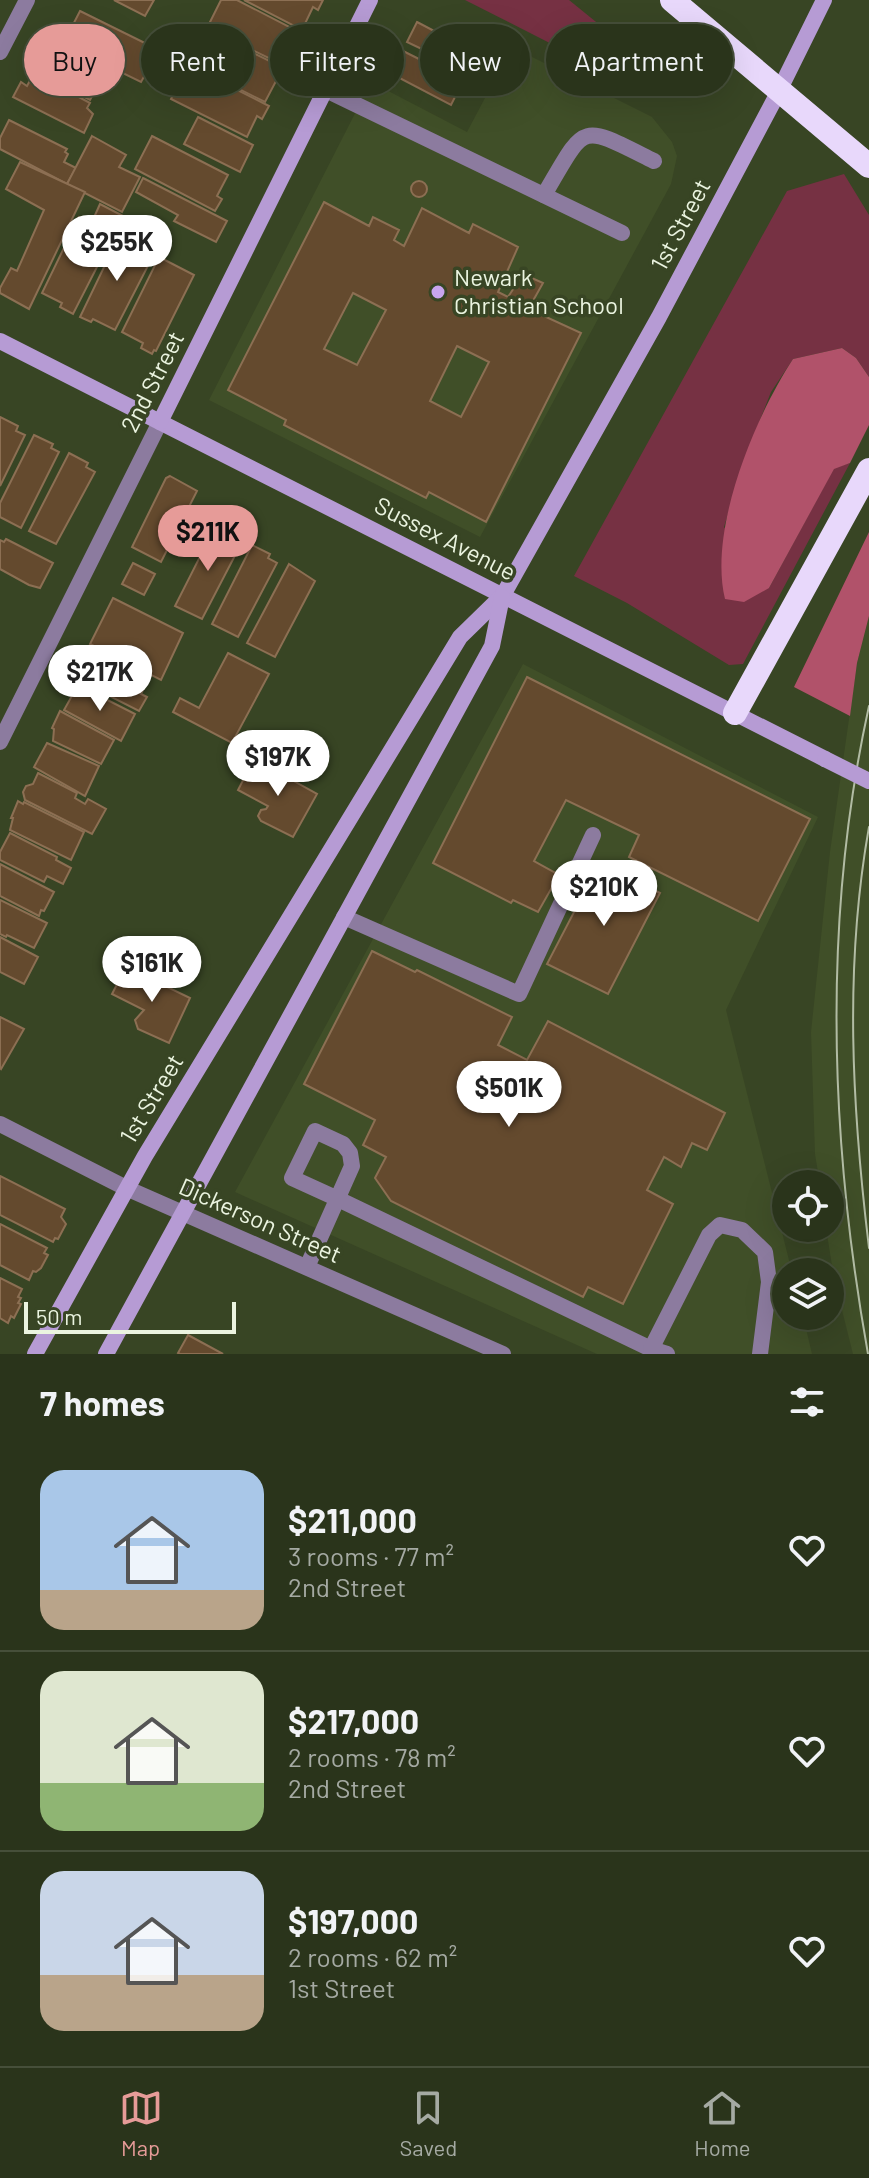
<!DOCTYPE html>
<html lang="en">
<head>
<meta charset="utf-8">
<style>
  body { margin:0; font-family:Barlow,sans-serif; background:#323c24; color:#f1f3f6; height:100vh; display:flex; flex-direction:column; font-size:30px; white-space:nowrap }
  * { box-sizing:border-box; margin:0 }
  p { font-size:26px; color:#a5aaa3 }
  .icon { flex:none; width:44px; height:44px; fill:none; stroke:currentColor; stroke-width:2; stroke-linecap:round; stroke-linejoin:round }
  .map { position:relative; height:1354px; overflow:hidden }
  .drawer { display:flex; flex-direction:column; background:#2a341b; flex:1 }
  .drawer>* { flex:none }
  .banner { position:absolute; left:24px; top:24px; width:822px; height:72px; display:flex; gap:16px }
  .buttons { position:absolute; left:772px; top:1170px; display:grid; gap:16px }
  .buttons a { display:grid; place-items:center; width:72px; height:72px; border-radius:50%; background:#2a341b; box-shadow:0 8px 32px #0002,0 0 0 2px #464f3a; font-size:40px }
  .scale { position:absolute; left:24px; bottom:20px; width:212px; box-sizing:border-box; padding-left:8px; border:4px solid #ebf4e0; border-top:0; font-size:22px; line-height:28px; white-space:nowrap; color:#ebf4e0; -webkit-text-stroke:6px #384524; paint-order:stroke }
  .price { position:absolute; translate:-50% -68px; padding:0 18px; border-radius:28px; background:#fff; color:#222; font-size:26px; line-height:52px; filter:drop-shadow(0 2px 4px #0008) }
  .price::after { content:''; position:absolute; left:50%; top:48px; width:24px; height:18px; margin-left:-12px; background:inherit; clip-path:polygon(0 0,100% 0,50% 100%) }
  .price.current { background:#e69b98; color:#111 }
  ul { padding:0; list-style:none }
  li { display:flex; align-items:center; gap:24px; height:200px; padding:0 40px }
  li+li { border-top:2px solid #464f3a }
  li span { display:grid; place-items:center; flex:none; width:224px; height:160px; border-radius:24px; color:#555 }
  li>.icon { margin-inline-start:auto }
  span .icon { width:96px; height:96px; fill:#fffc; stroke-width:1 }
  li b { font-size:34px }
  h2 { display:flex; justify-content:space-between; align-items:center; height:96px; padding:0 40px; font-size:34px }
  .tag { padding:0 28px; border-radius:36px; background:#2a341b; box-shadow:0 8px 32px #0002,0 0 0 2px #464f3a; font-size:28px; line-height:72px }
  .tag.current { background:#e69b98; color:#111 }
  .tab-bar { display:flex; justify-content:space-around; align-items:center; height:112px; border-top:2px solid #464f3a; background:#2a341b; font-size:22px; color:#a5aaa3 }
  .tab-bar a { display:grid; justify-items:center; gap:4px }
  .tab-bar .current { color:#e69b98 }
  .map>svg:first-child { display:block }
  .built { fill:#404f28 }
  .green { fill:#763143 }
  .forest { fill:#b1526a }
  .building { fill:#644a2e; stroke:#8c6f53; stroke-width:2; fill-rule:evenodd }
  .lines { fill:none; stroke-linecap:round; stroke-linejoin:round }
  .lane { stroke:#8c7b9f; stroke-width:16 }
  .street { stroke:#8c7b9f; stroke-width:16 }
  .secondary { stroke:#b69bd4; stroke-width:16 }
  .highway { stroke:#e8d8fb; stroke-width:24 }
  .tram { stroke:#b2bca4; stroke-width:2 }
  .secondary-bridge { stroke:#b69bd4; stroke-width:16 }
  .poi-dot { fill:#c8a5ee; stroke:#384524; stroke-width:3 }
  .labels { text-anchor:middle; stroke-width:7; stroke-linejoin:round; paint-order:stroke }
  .street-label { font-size:24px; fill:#ebf4e0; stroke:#384524 }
  .poi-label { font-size:24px; fill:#ebf4e0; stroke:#384524; text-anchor:start }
</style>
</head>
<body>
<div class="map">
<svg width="869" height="1354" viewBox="0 0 869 1354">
  <rect width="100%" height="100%" fill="#384524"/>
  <g class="built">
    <polygon points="512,47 652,117 672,142 677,156 671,184 480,537 209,400 371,82 467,132"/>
    <polygon points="869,616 869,1354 853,1354 834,1278 826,1228 830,1228 830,1184 820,1184 815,1154 811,1032 830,852 857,663"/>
    <polygon points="523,664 818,817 726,1010 792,1272 786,1272 786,1316 803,1316 812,1354 597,1354 235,1192"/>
  </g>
  <g class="green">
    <polygon points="465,0 569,0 659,73 646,92"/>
    <polygon points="844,174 869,215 869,377 856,358 842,348 793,359 771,392 744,460 724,527 769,588 834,468 850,463 743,664 729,665 627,603 574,576 787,191"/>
  </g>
  <g class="forest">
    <path d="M842,348l14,10 13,19v48l-19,38 -16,6 -65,119 -25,14 -19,-3c-17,-70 30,-182 68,-240z"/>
    <polygon points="869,532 869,616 857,663 850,716 794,687"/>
  </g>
  <g class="building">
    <polygon points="114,0 154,0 145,16"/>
    <polygon points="221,0 237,0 305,35 299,47 294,46 283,65 207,28"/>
    <polygon points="244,0 323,0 318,10 313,7 302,30"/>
    <polygon points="80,11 159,50 141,82 63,44"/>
    <polygon points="417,22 480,55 476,63 482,66 478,75 442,59 438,65 423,57 426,51 407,42"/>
    <polygon points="206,30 288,70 281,83 276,81 265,102 189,64"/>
    <polygon points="49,44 105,72 90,100 35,72"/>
    <polygon points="401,50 463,81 451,105 390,73"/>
    <polygon points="188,65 269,106 262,119 257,116 247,137 171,99"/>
    <polygon points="34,73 90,103 87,108 93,114 84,133 13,97 21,82 27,86"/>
    <polygon points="198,117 253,145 240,172 184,144"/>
    <polygon points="9,120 67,149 65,152 68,154 64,162 76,168 67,184 0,149 0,138"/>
    <polygon points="92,136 126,155 119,167 140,177 122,212 67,184"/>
    <polygon points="152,136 228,175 217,196 222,199 215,211 135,169"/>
    <polygon points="20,162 85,192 29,309 0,293 0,288 11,268 17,271 44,210 6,189"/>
    <polygon points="143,178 227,221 216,242 174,221 178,215 136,192"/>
    <circle cx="419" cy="189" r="8"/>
    <path d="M324,202l45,24 4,-9 26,13 -5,10 10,6 18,-38 47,25 4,-9 45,23 -20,45 10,5 15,-23 20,9 -9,16 4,3 -5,9 48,22 -95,189 -57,-30 -3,6 -142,-73 2,-5 -58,-30zM353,293l33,17 -29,55 -33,-16zM457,346l32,16 -28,55 -31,-16z"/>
    <polygon points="100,204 123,216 73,314 60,307 62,303 42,293 79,217 92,222"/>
    <polygon points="119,236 154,254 115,330 93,319 91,322 80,317"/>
    <polygon points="159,257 194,275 156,351 154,350 152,354 141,348 143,343 122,332"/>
    <polygon points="0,417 18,426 16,431 25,435 0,486"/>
    <polygon points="34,435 53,444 51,448 59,452 21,528 0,517 0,503"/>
    <polygon points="69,453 88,463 86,467 95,472 56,544 29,531"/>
    <polygon points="170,476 197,491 161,562 132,547 166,478"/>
    <polygon points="215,527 234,537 233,540 241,544 202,619 175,606"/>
    <polygon points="6,539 53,563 40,588 29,585 0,569 0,540 4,542"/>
    <polygon points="252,545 270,554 268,558 277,563 238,637 212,624"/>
    <polygon points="133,563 155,574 144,595 122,584"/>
    <polygon points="289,564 315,581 275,657 247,643"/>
    <polygon points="113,598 183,633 161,680 90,644"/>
    <polygon points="228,653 269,674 232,743 173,712 180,698 199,708"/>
    <polygon points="89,655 146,684 141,694 147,697 139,711 82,682 87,673 81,670"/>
    <polygon points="527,677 810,819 758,921 629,857 639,835 566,800 534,861 559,875 538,912 513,900 511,903 433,863"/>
    <polygon points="78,685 135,714 121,741 64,710"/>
    <polygon points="60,711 114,740 101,764 53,741 54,729 52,728"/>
    <polygon points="47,743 99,766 85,796 34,767"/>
    <polygon points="254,759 317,794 293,837 261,821 258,816 261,810 266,809 268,806 238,790"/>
    <polygon points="38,773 77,793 75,798 85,804 88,799 106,809 92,834 25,800 23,792 26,786 33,784"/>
    <polygon points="18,801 23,804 24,802 84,832 71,860 10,830 13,818 11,818"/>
    <polygon points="10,833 57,857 56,860 71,868 63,884 47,876 44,882 0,860 0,852"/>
    <polygon points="600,862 660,893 608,994 547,964"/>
    <polygon points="0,864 54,892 44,911 41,910 39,916 0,896"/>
    <polygon points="0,900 47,923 34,948 7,935 6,937 0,934"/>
    <polygon points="0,937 38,957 24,984 0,972"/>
    <polygon points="372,951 415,972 417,970 512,1017 498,1045 527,1060 548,1021 725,1113 707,1150 692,1143 681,1167 664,1157 647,1190 673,1204 623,1304 588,1287 583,1297 391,1201 375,1178 386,1157 363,1145 375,1120 304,1084"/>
    <polygon points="126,967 190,998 169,1043 138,1029 135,1020 144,1010 112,994"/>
    <polygon points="0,1017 24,1029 1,1069 0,1068"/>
    <polygon points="0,1176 65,1209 61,1217 66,1224 58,1239 55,1238 53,1242 0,1215"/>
    <polygon points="0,1224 47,1248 44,1253 48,1255 41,1268 36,1272 33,1271 29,1280 0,1265"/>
    <polygon points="0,1278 22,1289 18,1297 21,1298 18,1303 21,1304 14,1318 11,1316 8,1323 0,1318"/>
    <polygon points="188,1335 223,1354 180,1354 178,1353"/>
  </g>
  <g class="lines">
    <g class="lane">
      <polyline points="326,90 622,233"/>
      <path d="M544,195c43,-73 34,-72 110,-34"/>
      <polyline points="344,917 519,994 593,835"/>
      <polyline points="307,1267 352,1166 350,1153 343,1144 315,1131 292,1178 338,1199 651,1349 667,1354"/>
      <polyline points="651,1349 709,1235 720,1225 742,1230 765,1252 769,1282 760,1354"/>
    </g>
    <g class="street">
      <polyline points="0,52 27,0"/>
      <polyline points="0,742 160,422"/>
      <polyline points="0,1124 126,1188 503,1354"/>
    </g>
    <g class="secondary">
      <polyline points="0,341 825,759"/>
      <polyline points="160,422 370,0"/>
      <polyline points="35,1354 145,1156 460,637 503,595 659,317 779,91 824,0"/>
      <polyline points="106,1354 492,646 502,597"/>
    </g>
    <g class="highway">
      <polyline points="672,0 869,166"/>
      <polyline points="735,713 869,470"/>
    </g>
    <g class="tram">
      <path d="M869,827c-25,140 -17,281 0,421"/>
      <path d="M868,1354c-38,-213 -46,-435 1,-648"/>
    </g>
    <polyline class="secondary-bridge" points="825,759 869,781"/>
  </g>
  <circle class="poi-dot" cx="438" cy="292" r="8"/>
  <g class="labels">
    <g class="street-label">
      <text transform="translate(681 225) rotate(-62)" y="8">1st Street</text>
      <text transform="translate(153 382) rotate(-63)" y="8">2nd Street</text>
      <text transform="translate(445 539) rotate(27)" y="8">Sussex Avenue</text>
      <text transform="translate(152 1099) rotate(-59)" y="8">1st Street</text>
      <text transform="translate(260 1221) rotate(24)" y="8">Dickerson Street</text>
    </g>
    <g class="poi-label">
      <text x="454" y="286">Newark<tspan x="454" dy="28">Christian School</tspan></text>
    </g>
  </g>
</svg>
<div class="buttons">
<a><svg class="icon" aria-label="locate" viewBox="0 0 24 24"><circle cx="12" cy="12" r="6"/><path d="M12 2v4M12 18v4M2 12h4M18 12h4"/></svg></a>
<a><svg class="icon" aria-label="layers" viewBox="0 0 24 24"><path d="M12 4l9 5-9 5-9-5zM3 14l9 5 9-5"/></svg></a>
</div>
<div class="scale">50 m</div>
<b class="price" style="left:117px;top:283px">$255K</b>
<b class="price current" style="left:208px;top:573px">$211K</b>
<b class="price" style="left:100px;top:713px">$217K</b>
<b class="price" style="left:278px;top:798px">$197K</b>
<b class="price" style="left:604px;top:928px">$210K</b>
<b class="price" style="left:152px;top:1004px">$161K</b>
<b class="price" style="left:509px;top:1129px">$501K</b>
<div class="banner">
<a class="tag current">Buy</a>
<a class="tag">Rent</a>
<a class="tag">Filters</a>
<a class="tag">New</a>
<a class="tag">Apartment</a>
</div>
</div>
<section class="drawer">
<h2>7 homes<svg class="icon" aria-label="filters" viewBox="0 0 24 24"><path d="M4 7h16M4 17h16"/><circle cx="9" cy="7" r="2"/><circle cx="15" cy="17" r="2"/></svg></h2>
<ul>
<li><span style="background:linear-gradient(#a9c7e8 75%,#b9a48a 0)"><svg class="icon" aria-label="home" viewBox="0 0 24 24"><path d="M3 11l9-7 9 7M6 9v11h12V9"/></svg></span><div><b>$211,000</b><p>3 rooms · 77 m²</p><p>2nd Street</p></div><svg class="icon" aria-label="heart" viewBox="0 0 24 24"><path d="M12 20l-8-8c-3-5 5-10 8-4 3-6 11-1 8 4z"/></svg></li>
<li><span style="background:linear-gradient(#dfe7d0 70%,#8fb573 0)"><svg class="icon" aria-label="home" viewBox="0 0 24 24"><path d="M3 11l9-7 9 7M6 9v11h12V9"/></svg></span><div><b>$217,000</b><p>2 rooms · 78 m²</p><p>2nd Street</p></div><svg class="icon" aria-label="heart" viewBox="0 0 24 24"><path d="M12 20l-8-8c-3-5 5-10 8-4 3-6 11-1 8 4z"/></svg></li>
<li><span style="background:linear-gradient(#c9d6e8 65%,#b9a48a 0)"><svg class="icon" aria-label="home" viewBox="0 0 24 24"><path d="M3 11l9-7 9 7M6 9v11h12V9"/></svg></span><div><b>$197,000</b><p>2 rooms · 62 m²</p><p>1st Street</p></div><svg class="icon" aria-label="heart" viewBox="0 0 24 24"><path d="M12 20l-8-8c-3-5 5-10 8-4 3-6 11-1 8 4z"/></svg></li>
</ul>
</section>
<nav class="tab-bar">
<a class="current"><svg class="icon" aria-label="map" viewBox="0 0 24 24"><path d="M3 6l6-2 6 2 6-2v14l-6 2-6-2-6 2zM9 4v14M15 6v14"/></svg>Map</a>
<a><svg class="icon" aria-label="saved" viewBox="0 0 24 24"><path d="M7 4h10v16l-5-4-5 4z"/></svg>Saved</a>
<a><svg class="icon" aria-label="home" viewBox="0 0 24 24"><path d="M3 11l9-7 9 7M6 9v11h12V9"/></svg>Home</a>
</nav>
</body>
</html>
